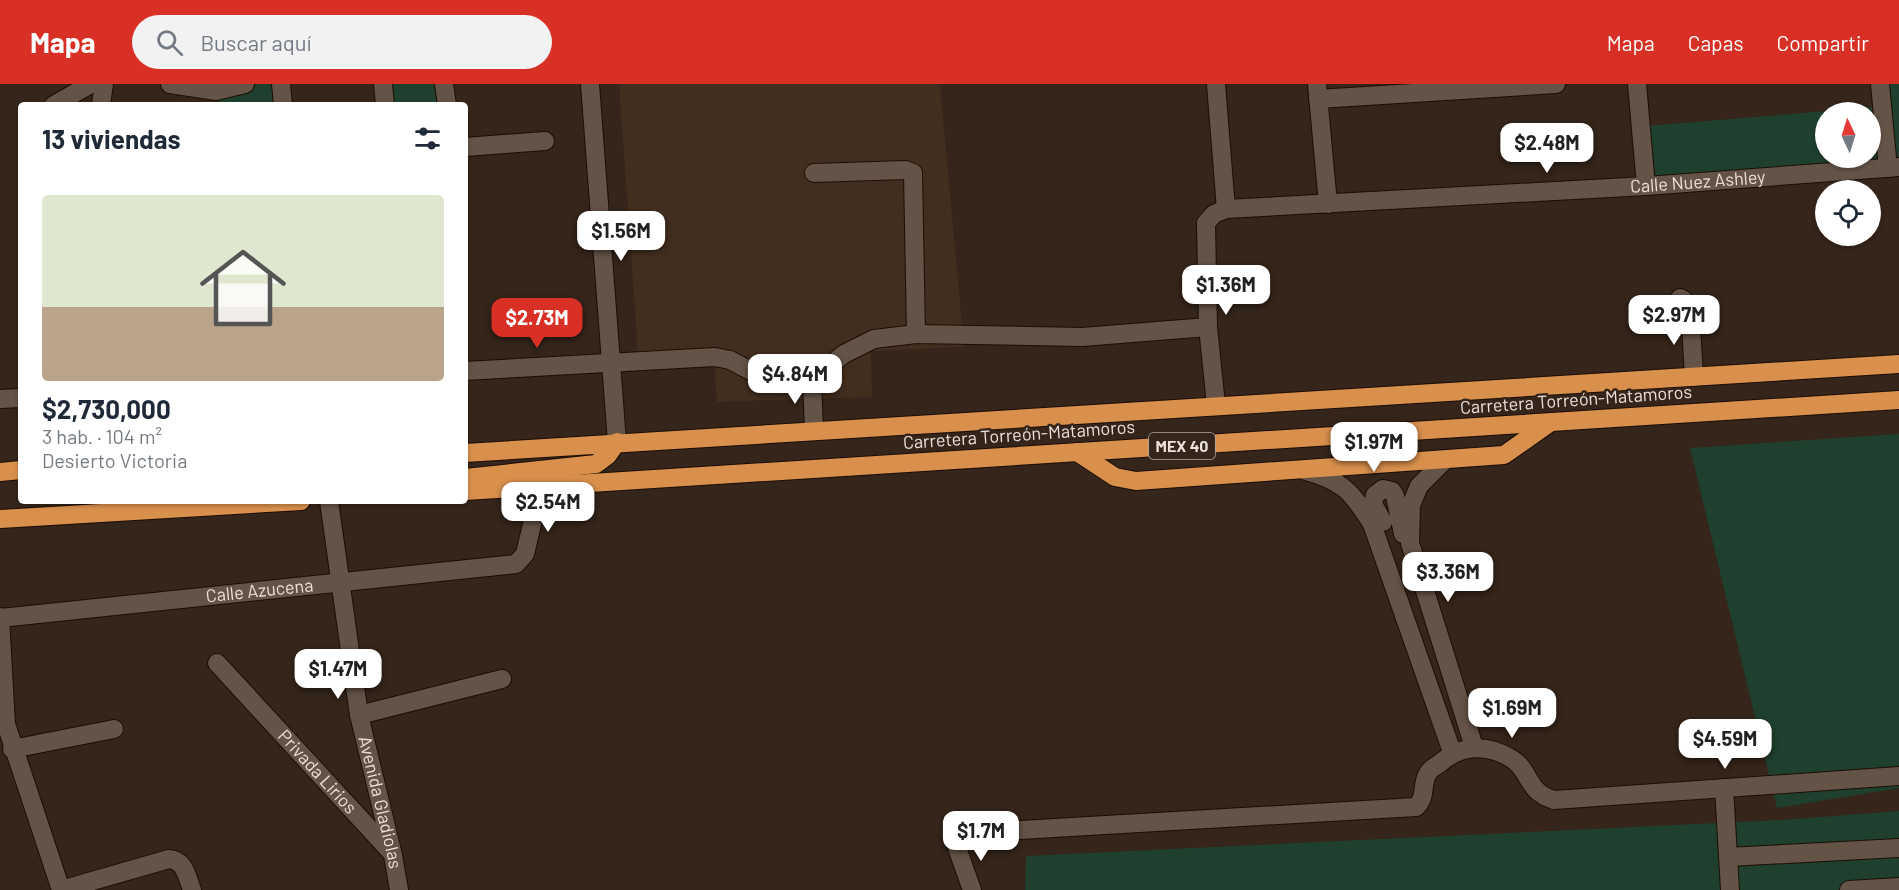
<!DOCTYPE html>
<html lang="es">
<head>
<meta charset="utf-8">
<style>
  body { margin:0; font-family:Barlow,sans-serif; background:#f2f2f3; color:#1f2937; height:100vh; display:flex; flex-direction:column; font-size:22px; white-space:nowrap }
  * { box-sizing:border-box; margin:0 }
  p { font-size:20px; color:#747a83 }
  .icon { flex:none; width:33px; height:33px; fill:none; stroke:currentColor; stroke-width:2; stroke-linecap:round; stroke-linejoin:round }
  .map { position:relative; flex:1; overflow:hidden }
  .panel { position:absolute; left:18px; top:18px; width:450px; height:402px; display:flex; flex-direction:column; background:#fff; border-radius:6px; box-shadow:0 2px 4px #0004 }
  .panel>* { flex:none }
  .needle { width:39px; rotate:356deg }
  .tools { position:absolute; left:1815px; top:18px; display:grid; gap:12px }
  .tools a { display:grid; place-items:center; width:66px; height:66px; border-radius:50%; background:#fff; box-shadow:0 2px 4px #0004; font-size:30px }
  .price { position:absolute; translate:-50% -51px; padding:0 14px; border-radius:12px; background:#fff; color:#222; font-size:20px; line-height:39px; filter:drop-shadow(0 2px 3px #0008) }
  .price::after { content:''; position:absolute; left:50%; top:36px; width:18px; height:14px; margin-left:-9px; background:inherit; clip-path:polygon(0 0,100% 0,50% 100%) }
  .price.current { background:#d93025; color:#fff }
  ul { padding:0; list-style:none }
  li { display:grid; align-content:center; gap:12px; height:318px; padding:0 24px }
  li+li { border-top:2px solid #e0e1e3 }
  li span { display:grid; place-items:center; height:186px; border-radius:6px; color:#555 }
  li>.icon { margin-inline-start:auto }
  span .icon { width:108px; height:108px; fill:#fffc; stroke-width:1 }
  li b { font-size:26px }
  h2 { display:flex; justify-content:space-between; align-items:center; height:72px; padding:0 24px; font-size:26px }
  header { display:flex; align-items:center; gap:36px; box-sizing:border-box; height:84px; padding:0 30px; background:#d93025; color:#fff }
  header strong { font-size:28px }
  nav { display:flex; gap:33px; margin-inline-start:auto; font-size:21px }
  .search { width:420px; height:54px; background:#f2f2f3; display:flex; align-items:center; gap:15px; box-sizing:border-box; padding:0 21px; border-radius:33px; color:#747a83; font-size:22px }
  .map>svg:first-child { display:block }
  .built { fill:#422e1f }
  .green { fill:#1f402e; fill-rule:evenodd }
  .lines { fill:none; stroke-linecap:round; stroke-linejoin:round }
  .minor-casing { stroke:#1c0e05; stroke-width:20 }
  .highway-casing { stroke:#1c0e05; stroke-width:20 }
  .minor { stroke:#645347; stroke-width:18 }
  .highway { stroke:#da904d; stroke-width:18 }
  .labels { text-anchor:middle; stroke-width:5; stroke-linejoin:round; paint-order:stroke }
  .shield { fill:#35251a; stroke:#b5a9a0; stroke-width:1.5 }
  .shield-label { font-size:16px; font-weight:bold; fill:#ece1da }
  .street-label { font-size:18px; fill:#ece1da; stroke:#35251a }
</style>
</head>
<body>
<header>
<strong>Mapa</strong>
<div class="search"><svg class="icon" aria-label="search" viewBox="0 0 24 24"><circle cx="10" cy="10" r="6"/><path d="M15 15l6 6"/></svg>Buscar aquí</div>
<nav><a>Mapa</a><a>Capas</a><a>Compartir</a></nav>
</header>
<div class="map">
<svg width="1899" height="806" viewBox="0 0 1899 806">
  <rect width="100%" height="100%" fill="#35251a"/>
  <polygon class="built" points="619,0 940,0 964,263 871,267 872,313 717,318 714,278 639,282"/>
  <g class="green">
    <polygon points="260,0 277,0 279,21 219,21 218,9"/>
    <polygon points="386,0 442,0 444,21 388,21"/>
    <polygon points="1888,0 1899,0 1899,73 1897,73"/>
    <path d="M1877,23l5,55 -232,18 -5,-54zM1826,28h44v46h-44z"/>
    <polygon points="1899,350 1899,704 1777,724 1690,364"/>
    <polygon points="1899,727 1899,806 1025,806 1026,772 1781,736"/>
  </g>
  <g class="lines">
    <g class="minor-casing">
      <g id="minor">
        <polyline points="170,0 216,7 245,0"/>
        <polyline points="281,0 283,21"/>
        <polyline points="383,0 385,21"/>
        <polyline points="444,0 447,21"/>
        <polyline points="590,0 617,358"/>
        <polyline points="1216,0 1226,125"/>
        <polyline points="1317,0 1328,120"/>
        <polyline points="1637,0 1646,102"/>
        <polyline points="1880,0 1888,84"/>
        <polyline points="1318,15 1556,0"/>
        <polyline points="54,21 91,0"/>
        <polyline points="101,21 104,0"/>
        <polyline points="465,63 545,57"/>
        <polyline points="814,89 905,86 913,89 916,250"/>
        <polyline points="1680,214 1684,216 1690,224 1694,293"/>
        <polyline points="465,287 715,273 730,276 770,297 786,298 812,296 844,270 874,255 916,250 1082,253 1208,243"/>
        <polyline points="812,296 814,346"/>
        <polyline points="0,315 21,314"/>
        <path id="s1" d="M1216,321l-8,-78 -2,-104 8,-9 12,-5 420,-23 253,-19"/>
        <polyline points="1446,375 1419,402 1411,421 1410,459 1474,663"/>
        <path d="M1306,387c37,10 46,21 66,53l80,228"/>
        <path id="s2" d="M329,417l30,214 34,140 6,35"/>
        <polyline points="1383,438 1373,420 1375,411 1383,405 1392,407 1395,412 1403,450"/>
        <polyline points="0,533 6,640 61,806"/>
        <path id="s3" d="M0,534l516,-54 9,-10 16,-68"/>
        <path id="s4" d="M217,579l173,188"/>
        <polyline points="359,631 502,595"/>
        <polyline points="12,665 114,645"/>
        <polyline points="1724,704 1730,806"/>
        <polyline points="1728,773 1899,764"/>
        <path d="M61,806l108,-31c16,1 18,18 23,31"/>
        <path d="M972,806l-16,-45 4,-8 7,-4 449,-26c11,-10 5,-23 12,-34 2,-4 8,-7 11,-9 21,-19 48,-21 73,-5 19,12 14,33 42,41l345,-24"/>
        <polyline points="1849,806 1899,803"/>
      </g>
    </g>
    <g class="highway-casing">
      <g id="highway">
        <polyline points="1077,368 1115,393 1136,397 1504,371 1551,338"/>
        <polyline points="465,369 1899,280"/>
        <polyline points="0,388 21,386"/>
        <polyline points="465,394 596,380 608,371 617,358"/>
        <polyline points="465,407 1899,316"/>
        <polyline points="0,435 301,417"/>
      </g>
    </g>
    <use href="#minor" class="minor"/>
    <use href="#highway" class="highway"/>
  </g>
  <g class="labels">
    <rect class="shield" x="1149" y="349" width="66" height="26" rx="4.5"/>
    <g class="shield-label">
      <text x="1182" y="368">MEX 40</text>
    </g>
    <g class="street-label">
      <text dy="6" stroke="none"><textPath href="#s1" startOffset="680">Calle Nuez Ashley</textPath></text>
      <text transform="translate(1576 316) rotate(-4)" y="6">Carretera Torreón-Matamoros</text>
      <text transform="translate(1019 351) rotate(-4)" y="6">Carretera Torreón-Matamoros</text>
      <text dy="6" stroke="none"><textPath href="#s3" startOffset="261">Calle Azucena</textPath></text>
      <text dy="6" stroke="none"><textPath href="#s4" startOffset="148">Privada Lirios</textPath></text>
      <text dy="6" stroke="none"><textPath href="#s2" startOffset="306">Avenida Gladiolas</textPath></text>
    </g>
  </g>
</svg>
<div class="tools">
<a><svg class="needle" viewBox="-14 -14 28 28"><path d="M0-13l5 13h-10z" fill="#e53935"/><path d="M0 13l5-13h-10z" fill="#747a83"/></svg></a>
<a><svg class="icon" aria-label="locate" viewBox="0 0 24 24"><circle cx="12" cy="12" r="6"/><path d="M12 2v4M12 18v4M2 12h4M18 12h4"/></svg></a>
</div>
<b class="price" style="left:1547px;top:90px">$2.48M</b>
<b class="price" style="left:621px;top:178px">$1.56M</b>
<b class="price" style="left:1226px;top:232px">$1.36M</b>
<b class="price" style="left:1674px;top:262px">$2.97M</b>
<b class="price current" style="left:537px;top:265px">$2.73M</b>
<b class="price" style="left:795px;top:321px">$4.84M</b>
<b class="price" style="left:1374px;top:389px">$1.97M</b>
<b class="price" style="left:548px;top:449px">$2.54M</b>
<b class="price" style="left:1448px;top:519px">$3.36M</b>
<b class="price" style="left:338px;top:616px">$1.47M</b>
<b class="price" style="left:1512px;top:655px">$1.69M</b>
<b class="price" style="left:1725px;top:686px">$4.59M</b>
<b class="price" style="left:981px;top:778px">$1.7M</b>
<section class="panel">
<h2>13 viviendas<svg class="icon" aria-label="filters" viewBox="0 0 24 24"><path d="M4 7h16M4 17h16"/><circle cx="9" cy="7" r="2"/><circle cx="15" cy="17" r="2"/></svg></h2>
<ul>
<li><span style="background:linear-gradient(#dfe7d0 60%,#b9a48a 0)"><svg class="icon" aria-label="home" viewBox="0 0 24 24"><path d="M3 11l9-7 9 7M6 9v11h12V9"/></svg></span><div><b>$2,730,000</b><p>3 hab. · 104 m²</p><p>Desierto Victoria</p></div></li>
</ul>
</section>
</div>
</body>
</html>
